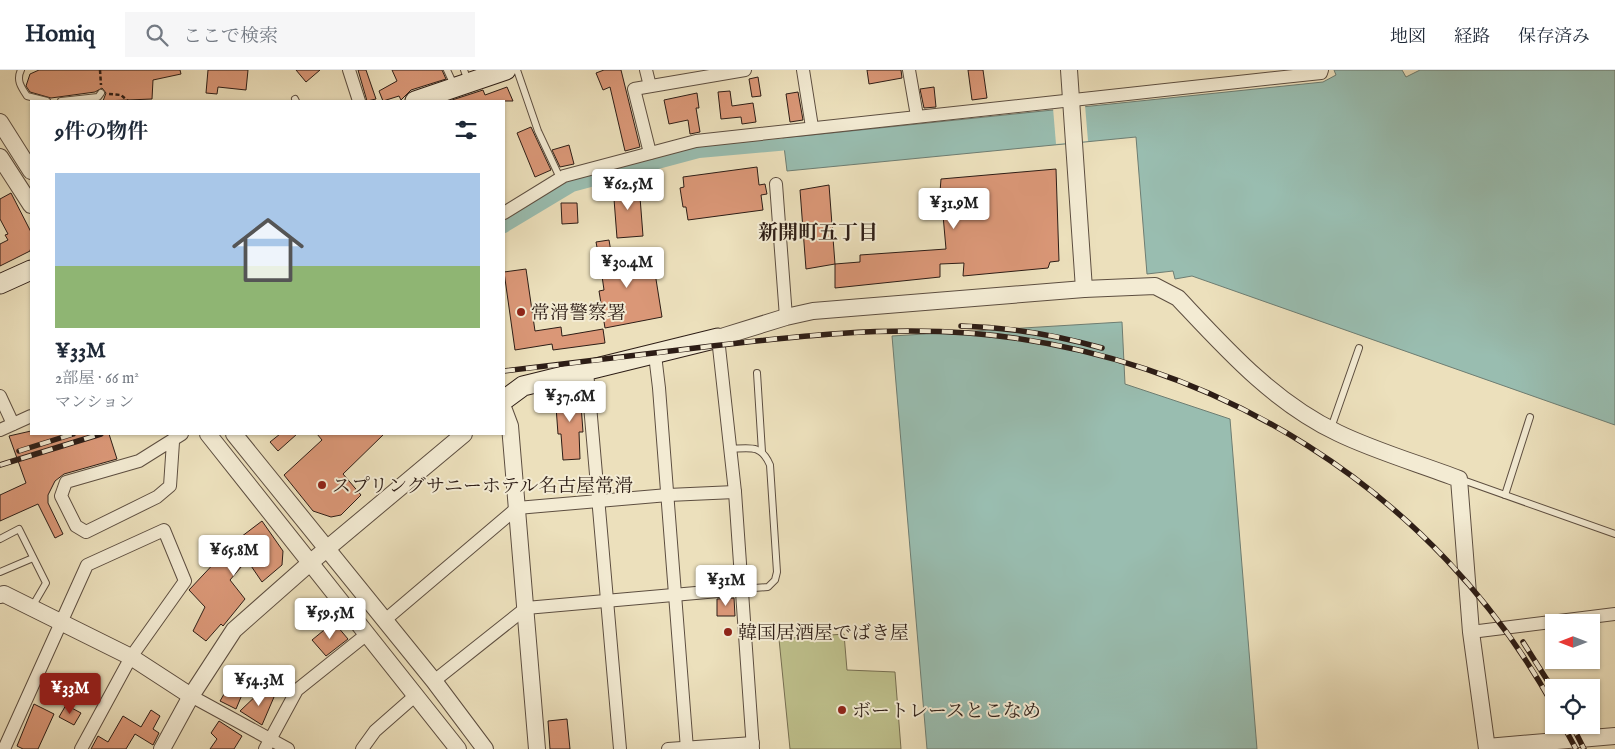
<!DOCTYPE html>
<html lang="ja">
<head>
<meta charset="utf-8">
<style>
  body { margin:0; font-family:"IM FELL English","Noto Serif JP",serif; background:#f6f6f7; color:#1f2937; height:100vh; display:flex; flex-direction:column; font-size:19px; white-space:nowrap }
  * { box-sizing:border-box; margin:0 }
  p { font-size:16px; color:#747a83 }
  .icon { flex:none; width:28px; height:28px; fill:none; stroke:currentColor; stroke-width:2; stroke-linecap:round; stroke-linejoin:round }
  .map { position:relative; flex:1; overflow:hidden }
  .panel { position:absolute; left:30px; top:30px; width:475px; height:335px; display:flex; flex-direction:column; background:#fff; border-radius:0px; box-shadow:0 1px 4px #0004 }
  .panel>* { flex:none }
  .needle { width:32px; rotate:270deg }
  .controls { position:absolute; left:1545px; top:544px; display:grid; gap:10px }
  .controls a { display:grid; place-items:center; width:55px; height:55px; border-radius:0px; background:#fff; box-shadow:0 1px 4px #0004; font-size:25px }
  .price { position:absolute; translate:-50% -42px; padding:0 11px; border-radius:5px; background:#fff; color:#222; font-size:16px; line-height:32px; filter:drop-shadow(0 1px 2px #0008) }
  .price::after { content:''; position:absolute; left:50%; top:30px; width:15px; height:11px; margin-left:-8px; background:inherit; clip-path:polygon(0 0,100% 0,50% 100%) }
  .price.on { background:#8f2418; color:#fff }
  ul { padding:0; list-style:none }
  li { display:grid; align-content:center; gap:10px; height:265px; padding:0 25px }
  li+li { border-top:1px solid #e0e1e3 }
  li span { display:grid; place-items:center; height:155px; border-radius:0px; color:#555 }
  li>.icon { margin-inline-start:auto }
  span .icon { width:90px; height:90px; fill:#fffc; stroke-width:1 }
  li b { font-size:21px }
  h2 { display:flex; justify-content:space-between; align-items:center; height:60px; padding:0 25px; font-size:21px }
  header { display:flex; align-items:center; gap:30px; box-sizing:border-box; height:70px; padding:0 25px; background:#fff; border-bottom:1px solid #e0e1e3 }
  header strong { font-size:24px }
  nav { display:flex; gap:28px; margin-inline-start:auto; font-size:18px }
  .search { width:350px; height:45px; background:#f6f6f7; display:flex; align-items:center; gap:12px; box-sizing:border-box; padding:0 18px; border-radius:0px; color:#747a83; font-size:19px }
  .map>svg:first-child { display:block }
  .green { fill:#bec08c; stroke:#766e51 }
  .water { fill:#99bdb0; stroke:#6e7d72 }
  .pier { fill:#ece0bc }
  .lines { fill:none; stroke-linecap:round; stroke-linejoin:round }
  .canal { stroke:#99bdb0; stroke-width:12 }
  .building { fill:#da9777; stroke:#2d1d16 }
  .service-casing { stroke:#5d4e40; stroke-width:8 }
  .minor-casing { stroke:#5d4e40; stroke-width:14 }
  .tertiary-casing { stroke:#5d4e40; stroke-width:18 }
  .secondary-casing { stroke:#2d1d16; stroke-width:21 }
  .path { stroke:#2d1d16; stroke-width:2.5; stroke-dasharray:4 2.5; stroke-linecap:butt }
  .service { stroke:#f3ebd3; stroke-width:6 }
  .minor { stroke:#f3ebd3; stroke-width:12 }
  .tertiary { stroke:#f3ebd3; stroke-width:16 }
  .secondary { stroke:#f3ebd3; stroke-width:19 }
  .rail-casing { stroke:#2d1d16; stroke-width:5.5 }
  .rail { stroke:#f3ebd3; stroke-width:4; stroke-dasharray:11; stroke-linecap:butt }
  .poi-dot { fill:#8f2418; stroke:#f3ebd3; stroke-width:2 }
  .labels { text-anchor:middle; stroke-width:4; stroke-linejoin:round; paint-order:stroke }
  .poi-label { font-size:19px; fill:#2d1d16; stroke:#f3ebd3; text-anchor:start }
  .neighbourhood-label { font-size:20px; font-weight:bold; fill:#2d1d16; stroke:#f3ebd3 }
</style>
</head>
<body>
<header>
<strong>Homiq</strong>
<div class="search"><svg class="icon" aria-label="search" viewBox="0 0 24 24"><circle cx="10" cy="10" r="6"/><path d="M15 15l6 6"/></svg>ここで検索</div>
<nav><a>地図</a><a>経路</a><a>保存済み</a></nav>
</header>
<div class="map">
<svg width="1615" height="679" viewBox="0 0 1615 679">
  <rect width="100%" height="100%" fill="#ece0bc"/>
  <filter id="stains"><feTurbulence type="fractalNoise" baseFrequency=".004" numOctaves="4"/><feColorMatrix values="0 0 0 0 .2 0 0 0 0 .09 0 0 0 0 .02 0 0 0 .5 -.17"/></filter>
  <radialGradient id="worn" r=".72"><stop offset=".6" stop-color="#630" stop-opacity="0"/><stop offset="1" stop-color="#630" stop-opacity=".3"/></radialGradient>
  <polygon class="green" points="844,564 847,600 895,602 901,679 790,679 779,569"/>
  <g class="water">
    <polygon points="1334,0 1402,0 1406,7 1420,0 1615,0 1615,355 1192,206 1175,209 1173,201 1147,204 1136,67 787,101 783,68 1323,12 1336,5"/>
    <polygon points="1122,252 1125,314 1230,349 1257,679 927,679 892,266"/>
  </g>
  <polygon class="pier" points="1085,35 1088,71 1056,74 1053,38"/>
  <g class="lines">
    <polyline class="canal" points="504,157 572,116 699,82 800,73"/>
  </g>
  <g class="building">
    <polygon points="39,0 180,0 181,4 153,10 152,29 103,31 106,23 102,18 95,22 51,28 30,22 26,16 30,4"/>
    <polygon points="208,0 248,0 246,20 218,17 217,24 206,23"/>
    <polygon points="296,0 320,0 306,12"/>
    <polygon points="358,0 366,0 376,29 367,31"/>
    <polygon points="392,0 442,0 446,9 411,20 401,30 399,26 383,31 379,21 397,11"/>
    <polygon points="604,0 621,0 640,77 625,81 610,17 603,20 596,3"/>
    <polygon points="867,0 901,0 902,8 869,14"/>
    <polygon points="968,0 983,0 987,28 972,30"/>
    <polygon points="758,7 761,26 752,27 749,9"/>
    <polygon points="507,17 513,31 449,31 483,20 485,25"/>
    <polygon points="934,17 936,37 924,38 920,19"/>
    <polygon points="730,21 732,36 753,33 756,52 742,54 741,47 721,49 718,22"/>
    <polygon points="798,22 803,50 790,52 786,24"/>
    <polygon points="697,23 699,38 696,38 700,62 690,64 688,50 669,54 664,30"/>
    <polygon points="531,57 551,100 535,107 517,63"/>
    <polygon points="569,75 574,94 560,97 552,80"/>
    <polygon points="757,97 759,115 765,114 767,124 761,125 763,140 688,150 686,137 683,137 680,118 684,117 683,107"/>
    <polygon points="1056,99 1059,191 1050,192 1048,198 963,206 964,193 940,194 940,207 835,218 835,194 806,199 800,120 829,115 835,194 860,192 860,185 946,179 943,145 927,146 927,122 940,122 941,109"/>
    <polygon points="639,114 643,166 617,168 613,116"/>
    <polygon points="11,123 31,162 31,177 30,181 0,196 0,174 8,170 5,165 8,164 0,149 0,129"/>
    <polygon points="561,133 577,133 578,153 562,154"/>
    <polygon points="609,170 614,200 633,197 631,188 652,184 662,247 605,258 599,221 604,220 601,199 595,200 593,189 599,188 596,172"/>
    <polygon points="526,199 535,261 561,257 562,266 603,259 605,273 553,280 552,274 515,280 504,202"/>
    <polygon points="580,321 583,362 579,362 580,389 563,390 561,364 558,364 555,323"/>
    <polygon points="31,361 31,364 109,364 117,389 64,404 55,411 48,425 48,433 63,464 55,468 38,434 0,451 0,425 26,413 9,366"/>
    <polygon points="280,364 297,364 278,381 270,372"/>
    <polygon points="317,364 384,364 343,404 361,425 341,445 331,447 313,441 284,405 322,370"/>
    <polygon points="262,451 283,481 282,495 262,512 247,490 230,510 245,529 223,556 221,554 206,571 193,561 205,537 189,520 233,473"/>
    <polygon points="734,528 735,546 717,546 717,529"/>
    <polygon points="329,556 337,556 348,569 326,586 312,570"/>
    <polygon points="234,607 247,613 236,639 220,631"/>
    <polygon points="261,621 274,627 262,655 240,641"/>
    <polygon points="34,634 54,644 38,679 23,679 17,676"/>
    <polygon points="66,635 81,643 74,655 59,647"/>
    <polygon points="151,640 160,646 153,659 159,663 153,675 135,664 126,679 91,679 98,666 108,672 123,646 141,657"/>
    <polygon points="567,649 570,679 550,679 548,651"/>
    <polygon points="219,651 242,666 234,679 210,679 217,669 211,663"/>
  </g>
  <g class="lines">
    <g class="service-casing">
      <g id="service">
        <path d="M21,0c-5,10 0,17 6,26l20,5"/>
        <polyline points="447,0 454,15"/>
        <polyline points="464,0 468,11"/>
        <polyline points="517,0 538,61 560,108"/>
        <polyline points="295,29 296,31"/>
        <polyline points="61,31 98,27 101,23"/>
        <polyline points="757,303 762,382"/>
        <polyline points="1331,358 1359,278"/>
        <path d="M730,379c20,-1 31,-5 40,16l7,107 -2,8 -7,7 -27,2"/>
        <polyline points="1460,409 1615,464"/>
        <polyline points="1505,425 1530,347"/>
        <polyline points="0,469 19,459 46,513 32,537"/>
        <polyline points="0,502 33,488"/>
      </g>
    </g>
    <g class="minor-casing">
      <g id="minor">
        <polyline points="349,0 359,31"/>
        <polyline points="646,0 650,16"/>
        <polyline points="803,0 812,57"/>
        <polyline points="909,0 917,46"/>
        <polyline points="650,83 634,19 745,0"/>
        <polyline points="776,114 786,247"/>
        <polyline points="504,143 564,106 696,71 1321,3 1322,0"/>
        <polyline points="718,268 735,422 753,679"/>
        <polyline points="655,285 659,318 687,679"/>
        <polyline points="587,301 620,679"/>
        <polyline points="0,326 13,354"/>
        <polyline points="0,360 31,346"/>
        <polyline points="173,372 170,416 157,427 86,462 76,456 61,426 66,412 139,391 182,364"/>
        <polyline points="385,550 517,438 668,425 735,422"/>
        <polyline points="1471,562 1615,544"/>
        <polyline points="434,611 526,538 741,519"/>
        <polyline points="191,626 288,679"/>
        <polyline points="4,679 87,495 164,460 185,511 131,587 81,679"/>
        <polyline points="265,679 297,620 367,564"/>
        <polyline points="362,679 375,661 416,625"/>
        <polyline points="668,679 753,673"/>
      </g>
    </g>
    <g class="tertiary-casing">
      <g id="tertiary">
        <polyline points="1069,0 1084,219"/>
        <polyline points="0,52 31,101"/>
        <polyline points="0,87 31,135"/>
        <path d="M718,268l68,-21 27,-6 271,-22 71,-3 23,12c48,51 95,104 160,135 37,18 82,31 121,46l12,153 16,117"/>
        <polyline points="504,340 510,356 537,679"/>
        <polyline points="208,364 458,679"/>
        <polyline points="234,364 434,611 485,679"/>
        <polyline points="0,525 4,524 131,587 191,626"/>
        <polyline points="1487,677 1615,666"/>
        <polyline points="162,679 191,626 234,560 311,492 464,364"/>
      </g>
    </g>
    <g class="secondary-casing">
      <g id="secondary">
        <polyline points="415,31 506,0"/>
        <polyline points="0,214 31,200"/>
        <polyline points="504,330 523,316 718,268"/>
      </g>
    </g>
    <g class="path">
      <polyline points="100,0 101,15"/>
      <polyline points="109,24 121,25 128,31"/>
    </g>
    <use href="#service" class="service"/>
    <use href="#minor" class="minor"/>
    <use href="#tertiary" class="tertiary"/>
    <use href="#secondary" class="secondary"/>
    <g class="rail-casing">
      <g id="rail">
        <path d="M961,256c48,1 95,9 141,22"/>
        <path d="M504,301c69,-8 138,-16 208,-25 85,-10 170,-19 256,-13 245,19 467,158 586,374"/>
        <polyline points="19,381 73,364"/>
        <polyline points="0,395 101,364"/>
        <polyline points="1523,572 1554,621"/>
        <polyline points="1563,655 1576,679"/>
        <polyline points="1572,655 1584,679"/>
      </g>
    </g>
    <use href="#rail" class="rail"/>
  </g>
  <g class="poi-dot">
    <circle cx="521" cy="242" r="5"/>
    <circle cx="322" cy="415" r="5"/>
    <circle cx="728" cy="562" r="5"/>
    <circle cx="842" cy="640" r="5"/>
  </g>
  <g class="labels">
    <g class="poi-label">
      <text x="531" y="249">常滑警察署</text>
      <text x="332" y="422">スプリングサニーホテル名古屋常滑</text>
      <text x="738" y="569">韓国居酒屋でばき屋</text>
      <text x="852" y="647">ボートレースとこなめ</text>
    </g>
    <g class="neighbourhood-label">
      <text x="818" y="169">新開町五丁目</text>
    </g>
  </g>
  <rect width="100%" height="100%" filter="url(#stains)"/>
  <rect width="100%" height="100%" fill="url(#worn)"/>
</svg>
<div class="controls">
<a><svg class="needle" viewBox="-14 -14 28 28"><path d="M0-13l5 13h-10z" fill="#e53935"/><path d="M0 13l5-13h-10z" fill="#747a83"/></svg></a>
<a><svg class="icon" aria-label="locate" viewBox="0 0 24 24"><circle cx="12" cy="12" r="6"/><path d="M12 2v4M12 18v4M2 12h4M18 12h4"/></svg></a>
</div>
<b class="price" style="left:628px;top:141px">¥62.5M</b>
<b class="price" style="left:954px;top:160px">¥31.9M</b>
<b class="price" style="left:627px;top:219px">¥30.4M</b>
<b class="price" style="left:570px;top:353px">¥37.6M</b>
<b class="price" style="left:234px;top:507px">¥65.8M</b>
<b class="price" style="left:726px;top:537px">¥31M</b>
<b class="price" style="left:330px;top:570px">¥59.5M</b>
<b class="price" style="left:259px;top:637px">¥54.3M</b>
<b class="price on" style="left:70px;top:645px">¥33M</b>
<section class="panel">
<h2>9件の物件<svg class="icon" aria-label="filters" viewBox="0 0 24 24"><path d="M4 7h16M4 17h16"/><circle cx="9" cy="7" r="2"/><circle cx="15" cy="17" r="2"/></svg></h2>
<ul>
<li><span style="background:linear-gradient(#a9c7e8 60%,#8fb573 0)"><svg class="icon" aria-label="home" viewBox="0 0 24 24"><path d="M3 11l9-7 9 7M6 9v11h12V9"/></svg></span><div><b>¥33M</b><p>2部屋 · 66 m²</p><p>マンション</p></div></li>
</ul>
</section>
</div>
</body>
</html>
